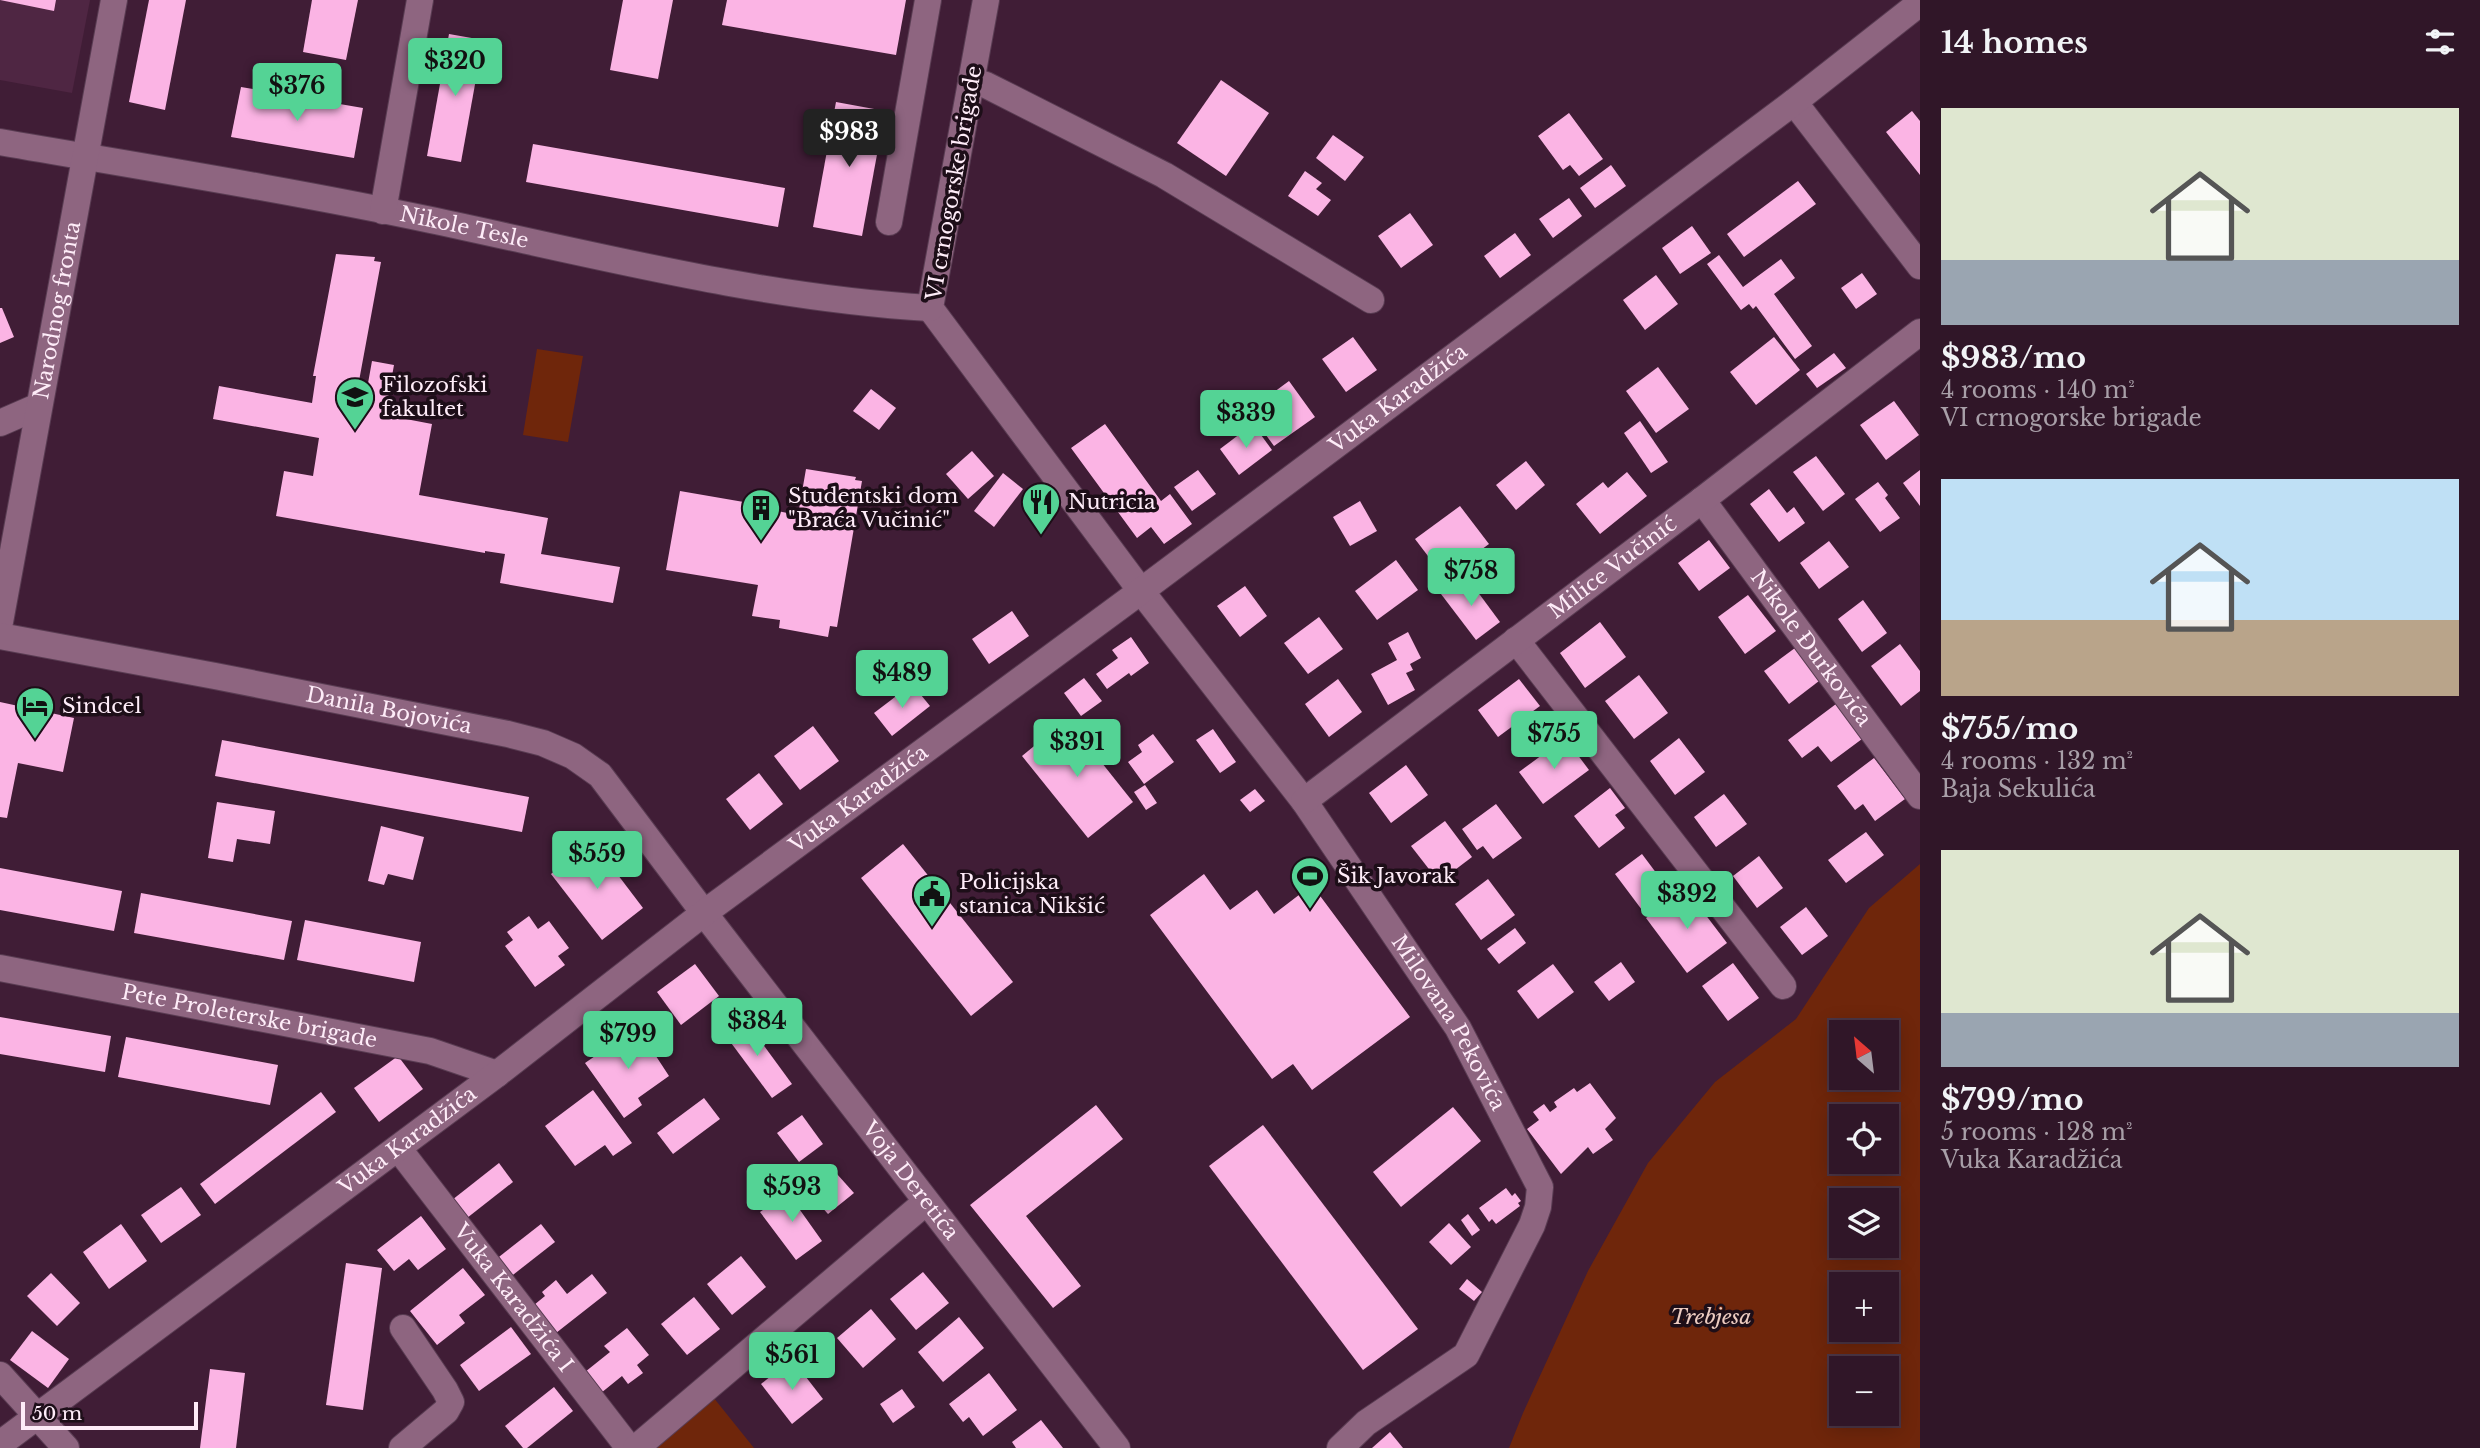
<!DOCTYPE html>
<html lang="en">
<head>
<meta charset="utf-8">
<style>
  body { margin:0; font-family:"Libre Baskerville",serif; background:#3c2334; color:#f1f3f6; height:100vh; display:flex; flex-direction:column; font-size:26px; white-space:nowrap }
  * { box-sizing:border-box; margin:0 }
  p { font-size:23px; color:#a89fa8 }
  .icon { flex:none; width:38px; height:38px; fill:none; stroke:currentColor; stroke-width:2; stroke-linecap:round; stroke-linejoin:round }
  .map { position:relative; flex:1; overflow:hidden }
  .details { display:flex; flex-direction:column; background:#301628; width:560px }
  .details>* { flex:none }
  .needle { width:46px; rotate:332deg }
  .buttons { position:absolute; left:1829px; top:1020px; display:grid; gap:14px }
  .buttons a { display:grid; place-items:center; width:70px; height:70px; border-radius:0px; background:#301628; box-shadow:0 4px 18px #0003,0 0 0 2px #4b3545; font-size:35px }
  .scale { position:absolute; left:21px; bottom:18px; width:177px; box-sizing:border-box; padding-left:7px; border:4px solid #feecf8; border-top:0; font-size:19px; line-height:24px; white-space:nowrap; color:#feecf8; -webkit-text-stroke:5px #1d0e18; paint-order:stroke }
  .price { position:absolute; translate:-50% -60px; padding:0 16px; border-radius:7px; background:#54d395; color:#111; font-size:23px; line-height:46px; filter:drop-shadow(0 2px 4px #0008) }
  .price::after { content:''; position:absolute; left:50%; top:42px; width:21px; height:16px; margin-left:-10px; background:inherit; clip-path:polygon(0 0,100% 0,50% 100%) }
  .price.active { background:#222; color:#fff }
  ul { padding:0; list-style:none }
  li { display:grid; align-content:center; gap:14px; height:371px; padding:0 21px }
  li span { display:grid; place-items:center; height:217px; border-radius:0px; color:#555 }
  li>.icon { margin-inline-start:auto }
  span .icon { width:126px; height:126px; fill:#fffc; stroke-width:1 }
  li b { font-size:30px }
  h2 { display:flex; justify-content:space-between; align-items:center; height:84px; padding:0 21px; font-size:30px }
  main { display:flex; flex:1; min-height:0 }
  .map>svg:first-child { display:block }
  .built { fill:#4f2643 }
  .green { fill:#6f260b; fill-rule:evenodd }
  .building { fill:#fbb4e4 }
  .lines { fill:none; stroke-linecap:round; stroke-linejoin:round }
  .minor-casing { stroke:#593c52; stroke-width:28 }
  .minor { stroke:#8e6580; stroke-width:26 }
  .labels { text-anchor:middle; stroke-width:7; stroke-linejoin:round; paint-order:stroke }
  .street-label { font-size:21px; fill:#feecf8; stroke:#1d0e18 }
  .poi-label { font-size:21px; fill:#feecf8; stroke:#1d0e18; text-anchor:start }
  .park-label { font-size:21px; font-style:italic; fill:#edccc1; stroke:#1d0e18 }
</style>
</head>
<body>
<main>
<div class="map">
<svg width="1920" height="1448" viewBox="0 0 1920 1448">
  <rect width="100%" height="100%" fill="#401d36"/>
  <polygon class="built" points="0,0 90,0 72,93 0,80"/>
  <g class="green">
    <polygon points="537,349 583,356 568,442 523,435"/>
    <path d="M1920,864v584h-411l14,-35 65,-142 60,-108 67,-81 81,-63 73,-111zM1841,1032h45v46h-45zM1841,1116h45v46h-45zM1886,1200v46h-45v-46zM1841,1284h45v46h-45zM1841,1368h45v46h-45z"/>
    <polygon points="713,1397 754,1448 652,1448"/>
  </g>
  <g class="building">
    <polygon points="0,0 56,0 54,11"/>
    <polygon points="149,0 186,0 165,110 129,102"/>
    <polygon points="312,0 358,0 346,60 303,52"/>
    <polygon points="623,0 673,0 658,79 610,70"/>
    <polygon points="727,0 906,0 896,55 722,25"/>
    <polygon points="449,34 483,40 461,162 427,156"/>
    <polygon points="1221,80 1269,113 1226,176 1177,143"/>
    <polygon points="241,87 363,108 354,158 231,137"/>
    <polygon points="836,102 885,111 862,236 813,227"/>
    <polygon points="1912,111 1920,121 1920,175 1886,132"/>
    <polygon points="1569,113 1603,159 1579,176 1570,165 1563,170 1538,136"/>
    <polygon points="1333,135 1364,157 1345,181 1316,158"/>
    <polygon points="533,144 785,188 778,227 526,182"/>
    <polygon points="1611,165 1626,186 1595,208 1580,188"/>
    <polygon points="1305,171 1322,183 1316,189 1331,200 1318,216 1288,196"/>
    <polygon points="1798,181 1816,204 1744,257 1727,234"/>
    <polygon points="1569,198 1582,216 1553,238 1539,219"/>
    <polygon points="1410,213 1433,245 1401,268 1378,236"/>
    <polygon points="1692,226 1711,253 1680,274 1662,248"/>
    <polygon points="1515,233 1531,255 1500,278 1484,256"/>
    <polygon points="336,254 375,257 374,261 381,262 359,381 350,380 345,408 363,411 372,361 394,365 385,415 432,424 419,495 548,518 541,554 620,567 613,603 500,583 505,554 485,551 485,553 276,516 284,471 313,476 319,438 213,419 219,386 312,403 316,376 313,376"/>
    <polygon points="1719,255 1743,287 1781,259 1795,278 1774,294 1812,346 1795,359 1756,306 1753,309 1749,304 1741,310 1707,264"/>
    <polygon points="1862,273 1877,294 1856,309 1841,288"/>
    <polygon points="1656,275 1678,304 1645,330 1623,300"/>
    <polygon points="0,308 2,308 14,337 0,343"/>
    <polygon points="1353,337 1377,370 1346,392 1322,359"/>
    <polygon points="1774,337 1800,370 1756,405 1730,372"/>
    <polygon points="1834,353 1846,368 1817,388 1806,374"/>
    <polygon points="1658,367 1689,409 1656,433 1626,391"/>
    <polygon points="1289,381 1315,417 1274,446 1263,431 1285,415 1270,395"/>
    <polygon points="871,389 896,408 879,430 853,411"/>
    <polygon points="1894,401 1919,435 1886,460 1860,425"/>
    <polygon points="1640,421 1668,462 1651,473 1624,433"/>
    <polygon points="1105,424 1161,501 1170,494 1192,524 1164,544 1151,527 1137,538 1071,448"/>
    <polygon points="1253,424 1272,450 1239,475 1220,449"/>
    <polygon points="972,451 994,476 968,499 946,474"/>
    <polygon points="1816,456 1845,494 1823,511 1793,472"/>
    <polygon points="1526,461 1545,485 1516,510 1496,485"/>
    <polygon points="806,469 856,477 855,480 862,481 837,627 830,626 828,637 779,628 780,620 752,616 758,585 666,570 680,491 772,507 772,510 798,515"/>
    <polygon points="1198,470 1216,494 1192,511 1174,487"/>
    <polygon points="1920,470 1920,506 1903,483"/>
    <polygon points="1627,472 1647,496 1600,534 1576,504 1603,482 1608,488"/>
    <polygon points="1003,473 1023,489 994,527 974,511"/>
    <polygon points="1878,482 1888,495 1885,498 1900,518 1880,532 1855,499"/>
    <polygon points="1769,489 1787,513 1794,507 1805,523 1779,542 1750,504"/>
    <polygon points="1360,501 1377,531 1350,546 1333,517"/>
    <polygon points="1460,506 1489,544 1444,577 1415,539"/>
    <polygon points="1709,540 1730,568 1699,591 1678,563"/>
    <polygon points="1829,541 1849,567 1819,589 1800,563"/>
    <polygon points="1396,560 1418,590 1377,620 1355,591"/>
    <polygon points="1466,576 1500,622 1476,640 1441,594"/>
    <polygon points="1245,586 1267,616 1240,637 1217,606"/>
    <polygon points="1748,595 1776,631 1745,654 1718,617"/>
    <polygon points="1863,600 1887,633 1862,652 1838,619"/>
    <polygon points="1012,611 1029,636 989,664 972,639"/>
    <polygon points="1319,617 1343,649 1308,674 1284,643"/>
    <polygon points="1600,622 1626,657 1585,688 1560,653"/>
    <polygon points="1408,632 1421,658 1410,664 1413,670 1406,673 1415,690 1388,705 1371,674 1397,660 1388,643"/>
    <polygon points="1131,637 1149,663 1131,676 1129,673 1107,689 1096,674 1118,658 1112,650"/>
    <polygon points="1900,644 1920,671 1920,691 1901,706 1871,666"/>
    <polygon points="1795,648 1819,681 1789,704 1764,671"/>
    <polygon points="1639,675 1668,713 1634,739 1605,701"/>
    <polygon points="1084,678 1102,701 1081,716 1064,693"/>
    <polygon points="1338,679 1362,712 1329,737 1305,704"/>
    <polygon points="1519,679 1540,706 1498,737 1478,710"/>
    <polygon points="912,684 930,706 892,736 874,713"/>
    <polygon points="0,702 74,718 63,772 18,763 7,818 0,817"/>
    <polygon points="1836,704 1862,739 1831,762 1818,746 1802,758 1788,740"/>
    <polygon points="1067,719 1133,802 1088,838 1022,756"/>
    <polygon points="813,726 839,761 800,790 774,756"/>
    <polygon points="1213,729 1236,762 1220,773 1196,740"/>
    <polygon points="1153,734 1174,762 1144,784 1128,762 1142,752 1138,745"/>
    <polygon points="1565,738 1589,770 1543,804 1519,772"/>
    <polygon points="1679,738 1705,772 1675,795 1650,761"/>
    <polygon points="222,740 529,797 522,832 215,776"/>
    <polygon points="1874,758 1905,799 1875,821 1863,804 1855,810 1837,786"/>
    <polygon points="1406,765 1428,795 1391,823 1369,793"/>
    <polygon points="759,773 783,804 750,830 726,799"/>
    <polygon points="1145,785 1157,803 1146,810 1134,792"/>
    <polygon points="1610,788 1625,808 1615,815 1625,828 1599,848 1574,816"/>
    <polygon points="1255,789 1265,801 1250,812 1240,800"/>
    <polygon points="1724,794 1747,824 1716,847 1694,817"/>
    <polygon points="217,802 275,811 270,844 237,839 233,862 208,858"/>
    <polygon points="1496,804 1522,838 1493,859 1483,846 1477,850 1462,829"/>
    <polygon points="1445,821 1472,857 1439,882 1411,846"/>
    <polygon points="381,826 424,837 413,880 388,874 384,885 368,881"/>
    <polygon points="1866,832 1884,855 1846,883 1828,860"/>
    <polygon points="593,842 643,908 602,940 551,874"/>
    <polygon points="903,844 1013,982 971,1016 861,878"/>
    <polygon points="1642,854 1669,890 1642,910 1615,874"/>
    <polygon points="1759,856 1783,888 1757,908 1733,876"/>
    <polygon points="0,868 122,891 114,931 0,910"/>
    <polygon points="1204,874 1230,910 1257,890 1274,914 1312,885 1410,1017 1312,1090 1293,1064 1272,1079 1150,915"/>
    <polygon points="1488,879 1515,915 1481,940 1455,904"/>
    <polygon points="1686,889 1727,943 1687,973 1646,918"/>
    <polygon points="141,893 292,921 284,960 134,933"/>
    <polygon points="1806,907 1828,936 1802,955 1780,927"/>
    <polygon points="529,916 538,929 549,921 569,948 558,956 565,965 535,987 505,946 513,940 507,932"/>
    <polygon points="305,920 421,942 414,982 297,960"/>
    <polygon points="1515,928 1526,943 1499,964 1487,949"/>
    <polygon points="1621,962 1635,982 1609,1001 1594,982"/>
    <polygon points="1733,963 1759,998 1728,1021 1702,986"/>
    <polygon points="695,964 719,996 681,1025 657,992"/>
    <polygon points="1553,964 1574,992 1538,1019 1517,991"/>
    <polygon points="0,1017 111,1036 105,1072 0,1054"/>
    <polygon points="743,1017 792,1084 772,1098 723,1032"/>
    <polygon points="637,1027 669,1076 638,1098 642,1105 624,1118 585,1063"/>
    <polygon points="126,1037 278,1065 270,1105 118,1077"/>
    <polygon points="398,1056 423,1089 379,1122 354,1088"/>
    <polygon points="1590,1083 1616,1118 1605,1129 1613,1140 1593,1154 1588,1147 1561,1174 1527,1129 1539,1120 1533,1112 1544,1104 1550,1112 1557,1107 1554,1102 1574,1088 1577,1092"/>
    <polygon points="593,1090 632,1143 613,1156 605,1145 575,1166 545,1126"/>
    <polygon points="321,1092 336,1112 215,1204 200,1184"/>
    <polygon points="704,1098 720,1119 673,1154 657,1133"/>
    <polygon points="1096,1105 1123,1139 1026,1216 1081,1286 1053,1308 970,1205"/>
    <polygon points="1453,1107 1481,1141 1401,1207 1373,1172"/>
    <polygon points="802,1115 823,1144 799,1162 777,1133"/>
    <polygon points="1263,1125 1418,1329 1363,1370 1209,1166"/>
    <polygon points="499,1163 513,1182 467,1218 452,1200"/>
    <polygon points="828,1164 854,1193 828,1214 803,1186"/>
    <polygon points="181,1187 201,1215 161,1243 141,1215"/>
    <polygon points="794,1188 807,1205 800,1210 822,1241 796,1260 760,1212"/>
    <polygon points="1506,1188 1512,1196 1515,1193 1521,1201 1518,1203 1520,1206 1496,1224 1492,1219 1489,1222 1479,1208"/>
    <polygon points="1468,1214 1480,1230 1472,1236 1461,1220"/>
    <polygon points="421,1216 446,1249 418,1270 409,1259 394,1271 377,1250"/>
    <polygon points="1449,1223 1471,1247 1451,1265 1429,1242"/>
    <polygon points="121,1224 147,1261 109,1289 83,1252"/>
    <polygon points="541,1224 555,1242 509,1278 495,1260"/>
    <polygon points="741,1256 766,1287 732,1315 707,1284"/>
    <polygon points="346,1263 382,1268 363,1410 326,1405"/>
    <polygon points="463,1268 485,1295 459,1315 465,1323 437,1345 410,1311"/>
    <polygon points="923,1272 949,1303 916,1330 890,1299"/>
    <polygon points="51,1273 80,1303 57,1326 27,1296"/>
    <polygon points="592,1274 607,1293 556,1333 534,1305 545,1296 542,1292 556,1280 567,1294"/>
    <polygon points="1467,1279 1482,1292 1474,1301 1459,1289"/>
    <polygon points="694,1297 720,1329 687,1355 661,1324"/>
    <polygon points="871,1309 896,1339 863,1368 837,1338"/>
    <polygon points="959,1317 984,1348 943,1382 918,1352"/>
    <polygon points="511,1327 531,1354 479,1391 460,1365"/>
    <polygon points="627,1328 649,1355 637,1365 643,1373 628,1384 622,1376 601,1393 585,1372 610,1352 604,1346"/>
    <polygon points="32,1331 69,1359 48,1388 10,1360"/>
    <polygon points="792,1359 823,1399 792,1424 761,1384"/>
    <polygon points="210,1369 245,1373 236,1448 200,1448"/>
    <polygon points="989,1373 1017,1410 983,1436 969,1417 963,1422 949,1404"/>
    <polygon points="554,1387 573,1411 527,1448 523,1448 505,1426"/>
    <polygon points="902,1389 915,1407 893,1423 880,1404"/>
    <polygon points="1041,1420 1063,1448 1016,1448 1012,1442"/>
    <polygon points="1390,1432 1403,1448 1372,1448"/>
  </g>
  <g class="lines">
    <g class="minor-casing">
      <g id="minor">
        <path id="s1" d="M986,0l-56,308 211,283 163,210 154,227 82,159 -2,20 -6,18 -66,130 -100,68 -26,25"/>
        <polyline points="971,80 986,85 1164,175 1371,300"/>
        <polyline points="1794,102 1920,266"/>
        <path id="s2" d="M0,142c144,25 289,48 431,78 165,35 330,78 499,88"/>
        <polyline points="383,211 420,0"/>
        <polyline points="889,222 928,0"/>
        <polyline points="0,423 39,406"/>
        <path id="s3" d="M1702,500l218,296"/>
        <path id="s4" d="M0,622l114,-622"/>
        <path id="s5" d="M0,636l215,40 293,58 35,9 30,13 27,19 104,138 413,535"/>
        <polyline points="1516,640 1783,986"/>
        <path id="s6" d="M1304,801l398,-301 218,-168"/>
        <path id="s7" d="M0,968l430,83 67,23"/>
        <path id="s8" d="M398,1148l231,300"/>
        <polyline points="0,1375 66,1448"/>
        <path id="s9" d="M0,1444l497,-370 207,-161 437,-322 653,-489 126,-99"/>
        <polyline points="402,1448 446,1411 451,1402 445,1390 403,1328"/>
        <polyline points="636,1448 926,1202"/>
      </g>
    </g>
    <use href="#minor" class="minor"/>
  </g>
  <defs>
    <g id="university-pin" transform="scale(2.0125)"><path d="M0 17L-7.5 6A9.5 9.5 0 1 1 7.5 6Z" fill="#54d395" stroke="#1d0e18"/><path d="M0-5L7-2L0 1L-7-2ZM-4 1L0 2.5L4 1V4Q0 6-4 4Z" fill="#111"/></g>
    <g id="restaurant-pin" transform="scale(2.0125)"><path d="M0 17L-7.5 6A9.5 9.5 0 1 1 7.5 6Z" fill="#54d395" stroke="#1d0e18"/><path d="M-5-6h1v4h1v-4h1v4h1v-4h1v5L-1.5 .5V6h-2V.5L-5-1ZM5-6V6H3V1.5H1.5Q1.5-4 5-6Z" fill="#111"/></g>
    <g id="building-pin" transform="scale(2.0125)"><path d="M0 17L-7.5 6A9.5 9.5 0 1 1 7.5 6Z" fill="#54d395" stroke="#1d0e18"/><path d="M-4-6H4V6H1V3H-1V6H-4ZM-2.5-4.3h1.7v1.8h-1.7ZM.8-4.3h1.7v1.8H.8ZM-2.5-1h1.7V.8h-1.7ZM.8-1h1.7V.8H.8Z" fill="#111"/></g>
    <g id="hotel-pin" transform="scale(2.0125)"><path d="M0 17L-7.5 6A9.5 9.5 0 1 1 7.5 6Z" fill="#54d395" stroke="#1d0e18"/><path d="M-6-4.5h1.5V1H6V5H4.5V3h-9V5H-6ZM-4 0a1.8 1.8 0 1 1 3.6 0ZM.5 0V-2.5h3Q6-2.5 6 0Z" fill="#111"/></g>
    <g id="stadium-pin" transform="scale(2.0125)"><path d="M0 17L-7.5 6A9.5 9.5 0 1 1 7.5 6Z" fill="#54d395" stroke="#1d0e18"/><path d="M0-5a6.5 5 0 1 0 0 10a6.5 5 0 1 0 0-10ZM-3.5-1.8h7v3.6h-7Z" fill="#111"/></g>
    <g id="civic-pin" transform="scale(2.0125)"><path d="M0 17L-7.5 6A9.5 9.5 0 1 1 7.5 6Z" fill="#54d395" stroke="#1d0e18"/><path d="M-.6-6.5H3V-4.5H.6V-3L4-1V1h2V6H-6V1h2V-1L-.6-3ZM-1.2 2.5V6h2.4V2.5Z" fill="#111"/></g>
  </defs>
  <g fill-rule="evenodd">
    <use href="#university-pin" x="355" y="397"/>
    <use href="#restaurant-pin" x="1041" y="502"/>
    <use href="#building-pin" x="761" y="508"/>
    <use href="#hotel-pin" x="35" y="706"/>
    <use href="#stadium-pin" x="1310" y="876"/>
    <use href="#civic-pin" x="932" y="894"/>
  </g>
  <g class="labels">
    <g class="street-label">
      <text transform="translate(954 183) rotate(-80)" y="7">VI crnogorske brigade</text>
      <text dy="7" stroke="none"><textPath href="#s2" startOffset="472">Nikole Tesle</textPath></text>
      <text dy="7" stroke="none"><textPath href="#s4" startOffset="317">Narodnog fronta</textPath></text>
      <text dy="7" stroke="none"><textPath href="#s9" startOffset="1746">Vuka Karadžića</textPath></text>
      <text dy="7" stroke="none"><textPath href="#s6" startOffset="387">Milice Vučinić</textPath></text>
      <text dy="7" stroke="none"><textPath href="#s3" startOffset="184">Nikole Đurkovića</textPath></text>
      <text dy="7" stroke="none"><textPath href="#s5" startOffset="396">Danila Bojovića</textPath></text>
      <text dy="7" stroke="none"><textPath href="#s9" startOffset="1074">Vuka Karadžića</textPath></text>
      <text dy="7" stroke="none"><textPath href="#s7" startOffset="254">Pete Proleterske brigade</textPath></text>
      <text dy="7" stroke="none"><textPath href="#s1" startOffset="1197">Milovana Pekovića</textPath></text>
      <text dy="7" stroke="none"><textPath href="#s9" startOffset="508">Vuka Karadžića</textPath></text>
      <text dy="7" stroke="none"><textPath href="#s5" startOffset="1130">Voja Deretića</textPath></text>
      <text dy="7" stroke="none"><textPath href="#s8" startOffset="189">Vuka Karadžića I</textPath></text>
    </g>
    <g class="poi-label">
      <text x="382" y="392">Filozofski<tspan x="382" dy="24">fakultet</tspan></text>
      <text x="788" y="503">Studentski dom<tspan x="788" dy="24">"Braća Vučinić"</tspan></text>
      <text x="1068" y="509">Nutricia</text>
      <text x="62" y="713">Sindcel</text>
      <text x="1337" y="883">Šik Javorak</text>
      <text x="959" y="889">Policijska<tspan x="959" dy="24">stanica Nikšić</tspan></text>
    </g>
    <g class="park-label">
      <text x="1711" y="1324">Trebjesa</text>
    </g>
  </g>
</svg>
<div class="buttons">
<a><svg class="needle" viewBox="-14 -14 28 28"><path d="M0-13l5 13h-10z" fill="#e53935"/><path d="M0 13l5-13h-10z" fill="#a89fa8"/></svg></a>
<a><svg class="icon" aria-label="locate" viewBox="0 0 24 24"><circle cx="12" cy="12" r="6"/><path d="M12 2v4M12 18v4M2 12h4M18 12h4"/></svg></a>
<a><svg class="icon" aria-label="layers" viewBox="0 0 24 24"><path d="M12 4l9 5-9 5-9-5zM3 14l9 5 9-5"/></svg></a>
<a>+</a>
<a>−</a>
</div>
<div class="scale">50 m</div>
<b class="price" style="left:455px;top:98px">$320</b>
<b class="price" style="left:297px;top:123px">$376</b>
<b class="price active" style="left:849px;top:169px">$983</b>
<b class="price" style="left:1246px;top:450px">$339</b>
<b class="price" style="left:1471px;top:608px">$758</b>
<b class="price" style="left:902px;top:710px">$489</b>
<b class="price" style="left:1554px;top:771px">$755</b>
<b class="price" style="left:1077px;top:779px">$391</b>
<b class="price" style="left:597px;top:891px">$559</b>
<b class="price" style="left:1687px;top:931px">$392</b>
<b class="price" style="left:757px;top:1058px">$384</b>
<b class="price" style="left:628px;top:1071px">$799</b>
<b class="price" style="left:792px;top:1224px">$593</b>
<b class="price" style="left:792px;top:1392px">$561</b>
</div>
<section class="details">
<h2>14 homes<svg class="icon" aria-label="filters" viewBox="0 0 24 24"><path d="M4 7h16M4 17h16"/><circle cx="9" cy="7" r="2"/><circle cx="15" cy="17" r="2"/></svg></h2>
<ul>
<li><span style="background:linear-gradient(#dfe7d0 70%,#9aa5b1 0)"><svg class="icon" aria-label="home" viewBox="0 0 24 24"><path d="M3 11l9-7 9 7M6 9v11h12V9"/></svg></span><div><b>$983/mo</b><p>4 rooms · 140 m²</p><p>VI crnogorske brigade</p></div></li>
<li><span style="background:linear-gradient(#bfe0f5 65%,#b9a48a 0)"><svg class="icon" aria-label="home" viewBox="0 0 24 24"><path d="M3 11l9-7 9 7M6 9v11h12V9"/></svg></span><div><b>$755/mo</b><p>4 rooms · 132 m²</p><p>Baja Sekulića</p></div></li>
<li><span style="background:linear-gradient(#dfe7d0 75%,#9aa5b1 0)"><svg class="icon" aria-label="home" viewBox="0 0 24 24"><path d="M3 11l9-7 9 7M6 9v11h12V9"/></svg></span><div><b>$799/mo</b><p>5 rooms · 128 m²</p><p>Vuka Karadžića</p></div></li>
</ul>
</section>
</main>
</body>
</html>
